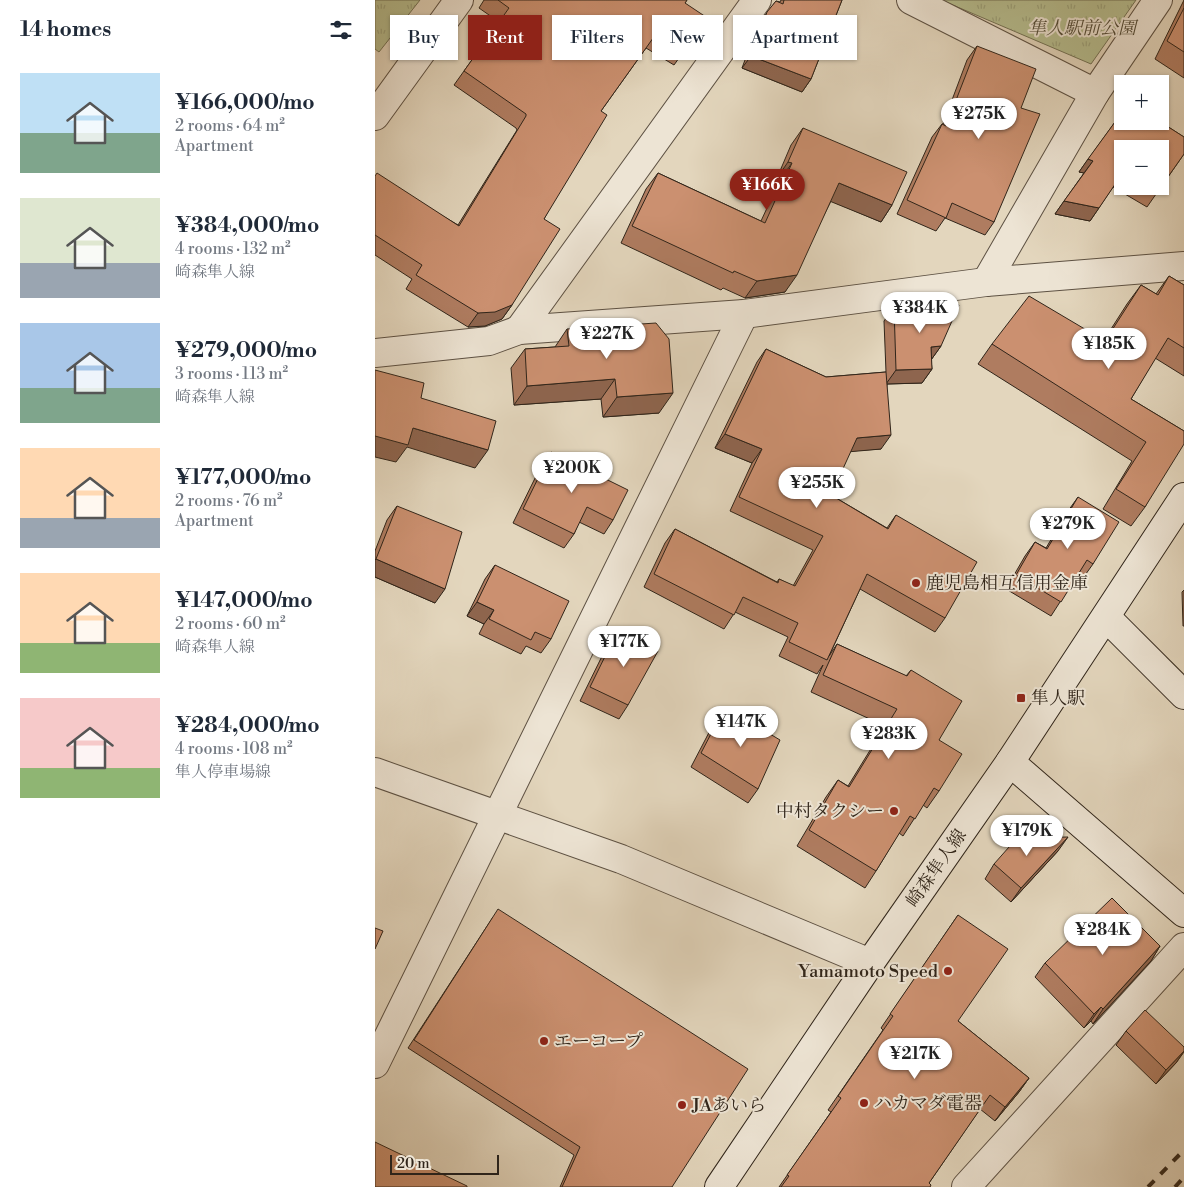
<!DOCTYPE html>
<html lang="en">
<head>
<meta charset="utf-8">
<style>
  body { margin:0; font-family:"Libre Bodoni","Noto Serif JP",serif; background:#f2f2f3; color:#1f2937; height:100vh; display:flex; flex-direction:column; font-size:19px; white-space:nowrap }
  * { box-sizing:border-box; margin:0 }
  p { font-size:16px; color:#747a83 }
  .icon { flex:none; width:28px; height:28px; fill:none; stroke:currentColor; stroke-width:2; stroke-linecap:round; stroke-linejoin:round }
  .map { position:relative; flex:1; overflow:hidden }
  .panel { display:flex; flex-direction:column; background:#fff; width:375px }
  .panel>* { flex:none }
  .banner { position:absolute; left:15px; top:15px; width:475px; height:45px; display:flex; gap:10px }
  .tools { position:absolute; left:739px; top:75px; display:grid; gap:10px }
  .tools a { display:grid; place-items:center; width:55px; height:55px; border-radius:0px; background:#fff; box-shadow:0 1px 4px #0004; font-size:25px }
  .scale { position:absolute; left:15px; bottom:12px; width:109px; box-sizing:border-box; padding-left:5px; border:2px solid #30251a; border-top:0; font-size:14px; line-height:18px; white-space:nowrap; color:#30251a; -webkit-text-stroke:4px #ede4d4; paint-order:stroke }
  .price { position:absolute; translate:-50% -42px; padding:0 11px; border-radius:18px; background:#fff; color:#222; font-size:16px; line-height:32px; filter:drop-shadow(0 1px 2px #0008) }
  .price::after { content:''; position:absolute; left:50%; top:30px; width:15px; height:11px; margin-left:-8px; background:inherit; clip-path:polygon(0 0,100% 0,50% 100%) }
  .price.selected { background:#8f2418; color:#fff }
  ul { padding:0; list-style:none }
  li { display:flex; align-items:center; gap:15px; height:125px; padding:0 20px }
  li span { display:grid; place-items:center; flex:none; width:140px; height:100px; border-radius:0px; color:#555 }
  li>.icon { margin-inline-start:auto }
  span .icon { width:60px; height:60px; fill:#fffc; stroke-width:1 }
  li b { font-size:21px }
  h2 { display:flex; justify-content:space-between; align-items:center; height:60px; padding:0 20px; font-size:21px }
  .tag { padding:0 18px; border-radius:0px; background:#fff; box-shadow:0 1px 4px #0004; font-size:18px; line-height:45px }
  .tag.selected { background:#8f2418; color:#fff }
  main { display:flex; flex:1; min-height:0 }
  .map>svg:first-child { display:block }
  .grass { fill:url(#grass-tufts); stroke:#737154 }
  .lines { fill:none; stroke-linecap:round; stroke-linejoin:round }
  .minor-casing { stroke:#5d5143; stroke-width:30 }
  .tertiary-casing { stroke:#5d5143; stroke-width:30 }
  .secondary-casing { stroke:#30251a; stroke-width:30 }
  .minor { stroke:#ede4d4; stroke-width:28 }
  .tertiary { stroke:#ede4d4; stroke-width:28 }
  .secondary { stroke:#ede4d4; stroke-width:28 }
  .rail { stroke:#30251a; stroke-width:4; stroke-dasharray:9 9; stroke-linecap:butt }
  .wall { fill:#af7c60; stroke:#30251a; fill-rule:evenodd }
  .shaded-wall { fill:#8e654e; stroke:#30251a }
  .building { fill:#cb9070; stroke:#30251a }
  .poi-dot { fill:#8f2418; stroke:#ede4d4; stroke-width:2 }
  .labels { text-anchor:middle; stroke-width:4; stroke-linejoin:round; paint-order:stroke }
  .park-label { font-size:18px; font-style:italic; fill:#524b37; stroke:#ede4d4 }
  .poi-label { font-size:18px; fill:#30251a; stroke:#ede4d4; text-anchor:start }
  .street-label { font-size:18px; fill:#30251a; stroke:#ede4d4 }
</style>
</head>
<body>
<main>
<section class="panel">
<h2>14 homes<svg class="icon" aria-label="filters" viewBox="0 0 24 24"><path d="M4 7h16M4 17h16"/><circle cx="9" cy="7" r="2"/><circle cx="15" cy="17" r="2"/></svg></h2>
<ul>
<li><span style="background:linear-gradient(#bfe0f5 60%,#7fa58c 0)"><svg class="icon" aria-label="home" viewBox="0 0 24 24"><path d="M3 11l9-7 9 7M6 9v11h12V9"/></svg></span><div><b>¥166,000/mo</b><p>2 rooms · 64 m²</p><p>Apartment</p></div></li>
<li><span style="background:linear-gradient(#dfe7d0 65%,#9aa5b1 0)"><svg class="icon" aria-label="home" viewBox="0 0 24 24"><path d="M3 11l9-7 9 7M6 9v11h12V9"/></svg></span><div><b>¥384,000/mo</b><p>4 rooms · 132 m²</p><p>崎森隼人線</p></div></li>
<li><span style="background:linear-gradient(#a9c7e8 65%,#7fa58c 0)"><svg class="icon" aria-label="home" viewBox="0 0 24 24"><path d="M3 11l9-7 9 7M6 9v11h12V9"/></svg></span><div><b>¥279,000/mo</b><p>3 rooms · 113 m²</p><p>崎森隼人線</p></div></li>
<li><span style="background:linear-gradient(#ffd9b3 70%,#9aa5b1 0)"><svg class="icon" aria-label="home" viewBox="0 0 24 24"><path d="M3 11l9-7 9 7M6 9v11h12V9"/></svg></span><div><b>¥177,000/mo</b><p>2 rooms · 76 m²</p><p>Apartment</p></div></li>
<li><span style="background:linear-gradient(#ffd9b3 70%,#8fb573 0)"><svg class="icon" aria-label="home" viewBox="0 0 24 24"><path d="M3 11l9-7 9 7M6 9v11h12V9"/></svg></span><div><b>¥147,000/mo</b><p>2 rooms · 60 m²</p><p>崎森隼人線</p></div></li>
<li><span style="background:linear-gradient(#f6c9c9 70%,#8fb573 0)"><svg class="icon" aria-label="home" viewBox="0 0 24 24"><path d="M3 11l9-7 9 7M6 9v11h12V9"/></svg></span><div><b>¥284,000/mo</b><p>4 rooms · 108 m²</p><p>隼人停車場線</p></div></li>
</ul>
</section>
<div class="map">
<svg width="809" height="1187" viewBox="0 0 809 1187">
  <defs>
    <pattern id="grass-tufts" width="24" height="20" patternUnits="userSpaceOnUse" patternTransform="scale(1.25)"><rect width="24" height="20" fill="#b6bd8f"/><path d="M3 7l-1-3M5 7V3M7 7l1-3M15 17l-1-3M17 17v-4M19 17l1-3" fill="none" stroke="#9da27b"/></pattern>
  </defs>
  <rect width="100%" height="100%" fill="#e3d6bd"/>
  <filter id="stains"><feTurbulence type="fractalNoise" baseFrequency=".004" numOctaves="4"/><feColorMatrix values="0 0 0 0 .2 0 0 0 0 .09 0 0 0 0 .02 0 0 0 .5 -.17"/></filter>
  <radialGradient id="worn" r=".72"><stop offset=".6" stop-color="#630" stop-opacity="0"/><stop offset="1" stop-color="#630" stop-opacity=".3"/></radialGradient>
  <g class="grass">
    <polygon points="0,0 45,0 4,52 0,49"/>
    <polygon points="566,0 761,0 716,64"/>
  </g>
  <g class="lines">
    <g class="minor-casing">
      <g id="minor">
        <polyline points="536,0 720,93"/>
        <polyline points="0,116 84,0"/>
        <polyline points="611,282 720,93 783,0"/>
        <polyline points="144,330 382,0"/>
        <polyline points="0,1064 369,314"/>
        <polyline points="591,1187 809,947"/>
      </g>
    </g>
    <g class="tertiary-casing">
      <g id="tertiary">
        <polyline points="0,353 114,341 144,330 369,314 611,282 809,266"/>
        <polyline points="0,772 246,859 495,963"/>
      </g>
    </g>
    <g class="secondary-casing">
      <g id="secondary">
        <polyline points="731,617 809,695"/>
        <polyline points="635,762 809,913"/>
        <polyline points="344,1187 495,963 635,762 809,497"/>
      </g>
    </g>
    <use href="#minor" class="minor"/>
    <use href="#tertiary" class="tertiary"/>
    <use href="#secondary" class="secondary"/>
    <g class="rail">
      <polyline points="773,1187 809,1150"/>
      <polyline points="800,1187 809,1177"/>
    </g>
  </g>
  <g class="wall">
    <polygon points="109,0 312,0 310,3 309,51 299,65 271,48 226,111 169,219 137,305 127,319 110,326 93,327 31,289 37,279 0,255 0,176 83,225 142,130 141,128 79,85 124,22 104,8"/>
    <polygon points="406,0 467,0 436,79 427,92 367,68 383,25 401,1 405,2"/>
    <polygon points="809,0 809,78 780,59"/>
    <polygon points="602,46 646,108 619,222 610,235 570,218 561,231 522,214 557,137 567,124 568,124 592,60"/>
    <path d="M748,111v10h36l25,16v17l-37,53 -34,-20 -23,34 -35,-7 29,-41 -5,-1zM748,149h37v37h-37z"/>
    <polygon points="428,128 517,205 506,222 456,201 410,292 370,298 348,288 346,290 246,243 271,189 283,173 386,221 405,180 402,178 416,145"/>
    <polygon points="794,276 809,285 809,376 780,358 756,399 809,431 770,507 756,526 728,509 757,461 603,364 617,344 729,340 752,304 766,285 781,294"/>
    <polygon points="519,307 566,346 556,360 557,369 547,383 512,384 506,449 475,451 456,495 512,528 521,515 570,618 560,632 485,589 454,656 462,644 531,676 536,670 564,740 564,791 552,808 548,805 528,836 524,833 501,871 490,888 422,846 451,797 463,780 473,786 510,726 436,692 448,665 442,674 404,656 413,637 360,612 349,629 269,587 290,543 300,529 402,582 404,579 418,586 438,550 355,511 377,463 340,448 382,362 391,349 451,377 511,372 509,321"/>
    <polygon points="192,329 284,413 228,417 226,399 139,405 136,368 150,349 180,347"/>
    <polygon points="176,452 238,520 229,534 204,522 199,534 189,548 138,523 166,466"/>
    <polygon points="703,497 718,564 708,578 703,574 676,616 631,589 650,556 660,542 671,548 693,511"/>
    <polygon points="22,506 60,603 0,577 0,551 12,520"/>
    <polygon points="120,565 176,639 166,653 151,646 146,654 104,634 109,624 92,616 110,579"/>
    <polygon points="809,590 809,626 808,626 807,592"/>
    <polygon points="243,630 253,705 244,719 205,701 233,644"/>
    <polygon points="350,707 383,789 373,803 316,767 340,721"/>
    <polygon points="683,851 636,902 610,879 619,864"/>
    <polygon points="583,915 583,1021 654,1078 644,1092 620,1121 605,1109 554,1183 555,1187 404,1187 456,1112 453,1110 508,1030 506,1028"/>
    <polygon points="118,917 297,1187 185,1187 199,1155 33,1048"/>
    <polygon points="785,946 776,961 718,1024 716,1021 709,1028 660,977 670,963"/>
    <polygon points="751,1031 809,1047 809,1052 801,1063 781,1084 741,1045"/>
  </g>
  <g class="shaded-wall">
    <polygon points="376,56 436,79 427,92 367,68"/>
    <polygon points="713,159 718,161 709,173 704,172"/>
    <polygon points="413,162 417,163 405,180 402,178"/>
    <polygon points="464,183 517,205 506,222 452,200"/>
    <polygon points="689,201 724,208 715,221 680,214"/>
    <polygon points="422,275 410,292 370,298 382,281"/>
    <polygon points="137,305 127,319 110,326 93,327 103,313"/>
    <polygon points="566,346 556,360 556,347"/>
    <polygon points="557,369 547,383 511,384 521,370"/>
    <polygon points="240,379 226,399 139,405 152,386"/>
    <polygon points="298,393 284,413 228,417 242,397"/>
    <polygon points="38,428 113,450 100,468 32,447 21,462 0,457 0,436"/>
    <polygon points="350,434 387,449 377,463 340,448"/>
    <polygon points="516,435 506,449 472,452 482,438"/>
    <polygon points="1,559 70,589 60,603 0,577 0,560"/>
    <polygon points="102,602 119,610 109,624 92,616"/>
    <polygon points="693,837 683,851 636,902 646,888"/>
    <polygon points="785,946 776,961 718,1024 728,1009"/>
    <polygon points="726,1007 716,1021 709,1028 719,1014"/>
    <polygon points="809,1051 801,1063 781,1084 791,1070"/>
    <polygon points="654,1078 644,1092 620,1121 630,1107"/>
  </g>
  <g class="building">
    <polygon points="123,0 312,0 310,3 331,17 309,51 281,34 226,111 232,115 169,219 185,229 137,305 120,312 103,313 41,275 47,265 0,235 0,176 2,173 84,226 151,116 151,114 89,71 134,8"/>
    <polygon points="409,0 467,0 436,79 376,56 392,12 401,1 408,4"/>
    <polygon points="809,8 809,52 792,41"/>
    <polygon points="602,46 661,69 646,108 665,114 619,222 577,203 571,218 532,200 567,124 571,126"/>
    <polygon points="748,111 748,121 784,121 809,137 809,154 781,194 768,186 785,186 785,149 748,149 748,174 747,174 724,208 689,201 718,161 713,159"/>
    <polygon points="428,128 532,172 517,205 464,183 422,275 382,281 359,271 358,273 257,226 283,173 390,223 417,163 413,162"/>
    <polygon points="794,276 809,285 809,348 793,338 756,399 809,431 809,444 770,507 741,489 771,442 617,344 654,296 730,341 766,285 783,295"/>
    <polygon points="584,305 566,346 556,347 557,369 521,370 519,307"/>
    <polygon points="281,323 294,339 298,393 242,397 240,379 152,386 150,349 194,346 192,329"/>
    <polygon points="391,349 451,377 511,372 516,435 482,438 456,495 513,529 521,515 602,562 570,618 492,574 452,660 414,642 423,623 368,597 359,615 279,574 300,529 403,583 404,579 420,586 448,536 364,497 387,449 350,434"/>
    <polygon points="0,370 49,383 46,398 121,421 113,450 38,428 33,445 0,436"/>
    <polygon points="176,452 253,490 238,520 212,507 199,534 148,509"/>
    <polygon points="703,497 744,522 718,564 712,560 686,602 641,575 660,542 672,549"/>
    <polygon points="22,506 87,532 70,589 1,559"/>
    <polygon points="120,565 194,601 176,639 160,632 156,640 114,619 119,610 102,602"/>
    <polygon points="243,630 283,651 253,705 215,687"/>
    <polygon points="462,644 532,676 536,670 587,701 564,740 587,754 564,791 559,788 540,819 535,816 501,871 434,830 463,780 474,787 522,709 448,675"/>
    <polygon points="350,707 405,740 383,789 326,753"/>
    <polygon points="693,837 646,888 619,864 642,838"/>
    <polygon points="737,898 785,946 728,1009 726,1007 719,1014 670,963"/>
    <polygon points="123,909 373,1069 297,1187 187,1187 205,1147 39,1040"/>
    <polygon points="583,915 633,949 583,1021 654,1078 630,1107 615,1095 554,1183 556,1185 555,1187 406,1187 414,1176 412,1175 466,1098 463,1096 518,1016 515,1014"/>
    <polygon points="0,928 8,931 0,949"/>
    <polygon points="770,1010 809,1047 809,1051 791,1070 751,1031"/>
    <polygon points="0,1142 92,1186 92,1187 0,1187"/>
  </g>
  <g class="poi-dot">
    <circle cx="541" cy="583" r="5"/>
    <rect x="641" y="693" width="10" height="10" rx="2.5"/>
    <circle cx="519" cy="811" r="5"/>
    <circle cx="573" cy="971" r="5"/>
    <circle cx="169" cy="1041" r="5"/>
    <circle cx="489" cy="1103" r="5"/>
    <circle cx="307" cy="1105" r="5"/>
  </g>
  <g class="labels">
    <g class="park-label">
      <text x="707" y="34">隼人駅前公園</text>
    </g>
    <g class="poi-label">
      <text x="551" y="589">鹿児島相互信用金庫</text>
      <text x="656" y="704">隼人駅</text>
      <text x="509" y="817" text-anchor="end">中村タクシー</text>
      <text x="563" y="977" text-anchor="end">Yamamoto Speed</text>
      <text x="179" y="1047">エーコープ</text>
      <text x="499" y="1109">ハカマダ電器</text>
      <text x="317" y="1111">JAあいら</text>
    </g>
    <g class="street-label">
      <text transform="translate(561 868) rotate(-55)" y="6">崎森隼人線</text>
    </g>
  </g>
  <rect width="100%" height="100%" filter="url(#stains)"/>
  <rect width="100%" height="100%" fill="url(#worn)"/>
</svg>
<div class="tools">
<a>+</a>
<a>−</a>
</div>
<div class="scale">20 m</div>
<b class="price" style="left:604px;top:140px">¥275K</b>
<b class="price selected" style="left:392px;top:211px">¥166K</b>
<b class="price" style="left:545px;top:334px">¥384K</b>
<b class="price" style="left:232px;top:360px">¥227K</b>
<b class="price" style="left:734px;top:370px">¥185K</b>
<b class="price" style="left:197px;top:494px">¥200K</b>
<b class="price" style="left:442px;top:509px">¥255K</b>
<b class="price" style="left:693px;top:550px">¥279K</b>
<b class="price" style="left:249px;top:668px">¥177K</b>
<b class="price" style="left:366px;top:748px">¥147K</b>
<b class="price" style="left:514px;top:760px">¥283K</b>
<b class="price" style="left:652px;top:857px">¥179K</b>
<b class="price" style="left:728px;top:956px">¥284K</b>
<b class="price" style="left:540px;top:1080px">¥217K</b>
<div class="banner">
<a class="tag">Buy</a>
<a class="tag selected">Rent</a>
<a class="tag">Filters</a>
<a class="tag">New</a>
<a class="tag">Apartment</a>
</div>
</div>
</main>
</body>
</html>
